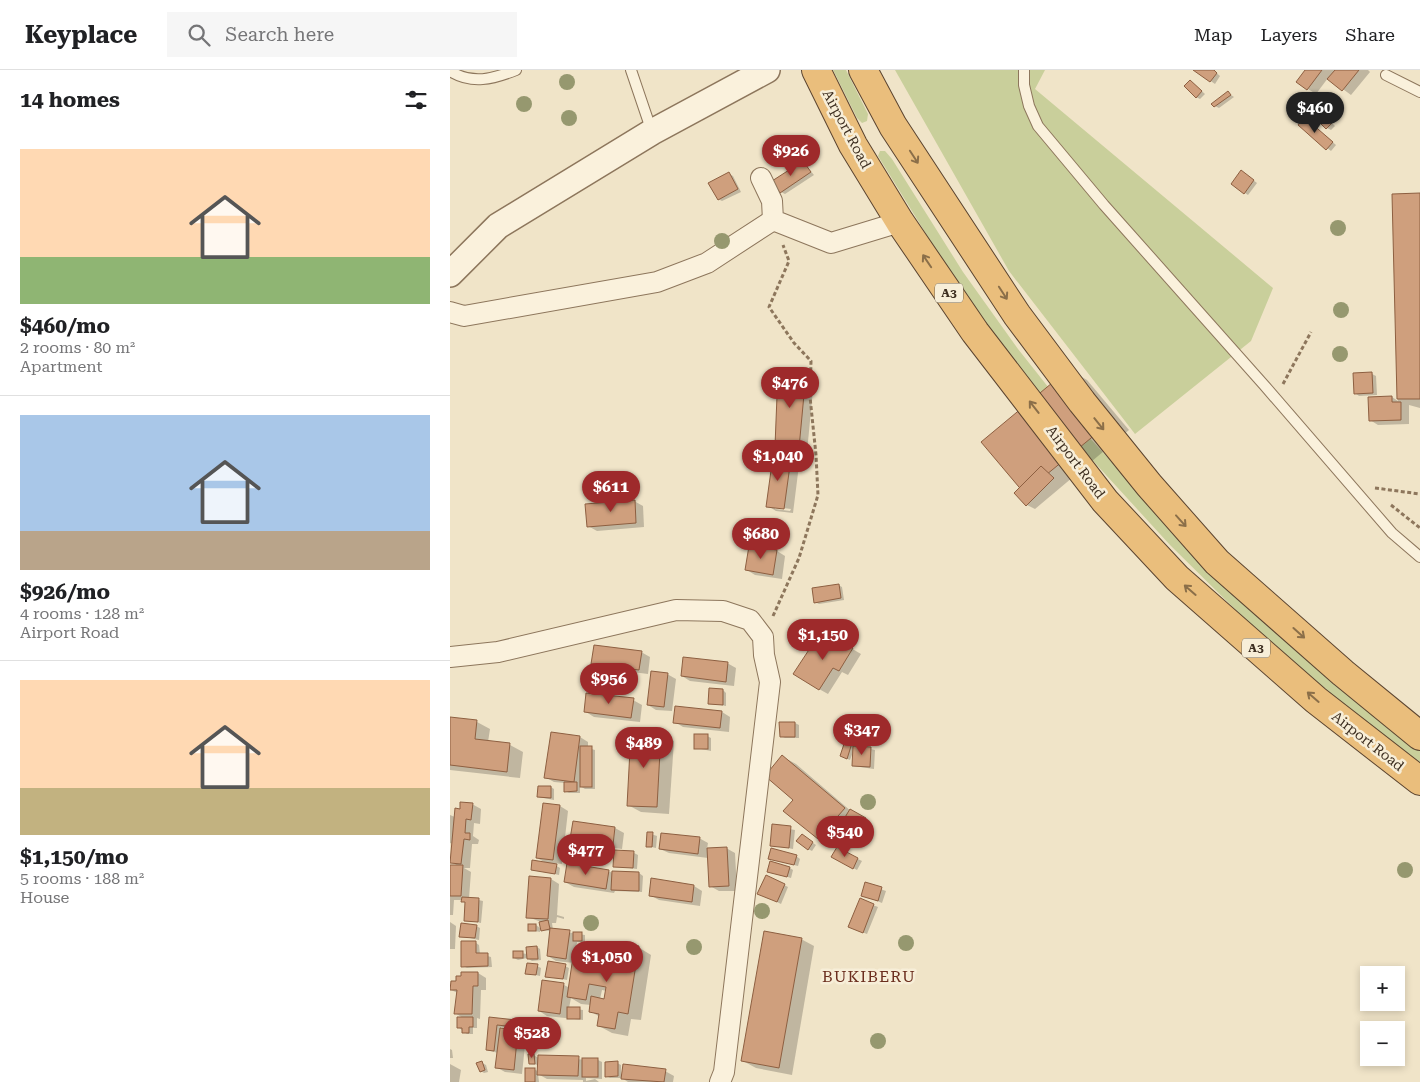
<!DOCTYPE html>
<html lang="en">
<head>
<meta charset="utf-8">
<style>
  body { margin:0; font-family:"Roboto Serif",serif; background:#f6f6f6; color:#202124; height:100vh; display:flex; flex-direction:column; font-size:19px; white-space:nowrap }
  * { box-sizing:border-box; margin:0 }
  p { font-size:16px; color:#757577 }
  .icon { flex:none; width:28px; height:28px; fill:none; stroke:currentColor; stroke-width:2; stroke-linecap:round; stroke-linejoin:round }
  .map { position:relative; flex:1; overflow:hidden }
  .drawer { display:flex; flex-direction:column; background:#fff; width:450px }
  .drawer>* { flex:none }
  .buttons { position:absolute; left:910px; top:896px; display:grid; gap:10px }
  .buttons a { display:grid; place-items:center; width:45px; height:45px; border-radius:0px; background:#fff; box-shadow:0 2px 8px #0003; font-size:25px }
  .price { position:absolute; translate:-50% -42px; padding:0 11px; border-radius:18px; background:#9e2a2b; color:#fff; font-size:16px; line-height:32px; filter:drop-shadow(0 1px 2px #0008) }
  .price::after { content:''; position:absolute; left:50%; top:30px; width:15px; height:11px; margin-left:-8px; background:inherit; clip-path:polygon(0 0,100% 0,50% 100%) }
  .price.current { background:#222; color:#fff }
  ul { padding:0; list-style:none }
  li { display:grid; align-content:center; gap:10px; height:265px; padding:0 20px }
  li+li { border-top:1px solid #e0e0e0 }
  li span { display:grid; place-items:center; height:155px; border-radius:0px; color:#555 }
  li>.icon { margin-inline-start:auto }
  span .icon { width:90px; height:90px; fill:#fffc; stroke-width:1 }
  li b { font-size:21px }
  h2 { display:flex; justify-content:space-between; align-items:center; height:60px; padding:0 20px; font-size:21px }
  header { display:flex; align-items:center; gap:30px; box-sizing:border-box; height:70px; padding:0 25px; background:#fff; border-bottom:1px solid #e0e0e0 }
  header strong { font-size:24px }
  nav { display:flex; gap:28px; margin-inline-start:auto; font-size:18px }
  .search { width:350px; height:45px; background:#f6f6f6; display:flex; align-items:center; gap:12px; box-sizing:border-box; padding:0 18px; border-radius:0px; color:#757577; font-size:19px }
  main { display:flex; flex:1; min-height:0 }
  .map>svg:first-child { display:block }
  .green { fill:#c9cf9b }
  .shadow { fill:#0003; fill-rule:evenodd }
  .building { fill:#cf9f7d; stroke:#8d5f41 }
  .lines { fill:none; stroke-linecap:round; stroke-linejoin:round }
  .service-casing { stroke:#8d765c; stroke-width:12 }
  .minor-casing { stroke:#8d765c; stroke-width:22 }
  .tertiary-casing { stroke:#8d765c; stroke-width:28 }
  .trunk-casing { stroke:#5b4430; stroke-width:30 }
  .path { stroke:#8d765c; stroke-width:3; stroke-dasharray:4 2.5; stroke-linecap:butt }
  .service { stroke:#faf1dc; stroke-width:10 }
  .minor { stroke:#faf1dc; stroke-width:20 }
  .tertiary { stroke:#faf1dc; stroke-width:25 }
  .trunk { stroke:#eabe7c; stroke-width:28 }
  .tree { fill:#96986f }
  .oneway { stroke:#8b6f49 }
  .labels { text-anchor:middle; stroke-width:5; stroke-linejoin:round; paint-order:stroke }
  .shield { fill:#f7eed8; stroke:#756857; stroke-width:1 }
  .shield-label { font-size:12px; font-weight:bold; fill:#3d2e20 }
  .street-label { font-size:14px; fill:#3d2e20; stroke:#f7eed8 }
  .quarter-label { font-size:16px; letter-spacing:1px; fill:#6b2e1e; stroke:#f7eed8 }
</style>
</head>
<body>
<header>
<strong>Keyplace</strong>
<div class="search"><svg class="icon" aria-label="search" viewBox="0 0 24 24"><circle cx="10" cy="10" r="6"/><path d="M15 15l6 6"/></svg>Search here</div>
<nav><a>Map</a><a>Layers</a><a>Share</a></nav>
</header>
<main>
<section class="drawer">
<h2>14 homes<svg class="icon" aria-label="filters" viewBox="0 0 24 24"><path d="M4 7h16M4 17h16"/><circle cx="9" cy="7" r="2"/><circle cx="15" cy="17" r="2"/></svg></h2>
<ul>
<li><span style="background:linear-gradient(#ffd9b3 70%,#8fb573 0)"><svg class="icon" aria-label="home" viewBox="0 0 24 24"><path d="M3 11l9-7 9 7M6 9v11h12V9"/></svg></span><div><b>$460/mo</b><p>2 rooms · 80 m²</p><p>Apartment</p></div></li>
<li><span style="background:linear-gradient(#a9c7e8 75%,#b9a48a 0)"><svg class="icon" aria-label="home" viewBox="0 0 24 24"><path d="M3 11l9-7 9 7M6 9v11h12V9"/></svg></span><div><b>$926/mo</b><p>4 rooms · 128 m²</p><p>Airport Road</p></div></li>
<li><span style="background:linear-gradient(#ffd9b3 70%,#c2b280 0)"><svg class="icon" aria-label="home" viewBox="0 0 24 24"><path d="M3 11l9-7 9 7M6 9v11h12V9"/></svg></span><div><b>$1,150/mo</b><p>5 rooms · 188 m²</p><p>House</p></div></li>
</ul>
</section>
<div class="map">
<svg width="970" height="1012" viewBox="0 0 970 1012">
  <rect width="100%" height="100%" fill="#f0e4c8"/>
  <g class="green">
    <polygon points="383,0 396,0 418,44 417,51 412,53 407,48"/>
    <polygon points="445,0 595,0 585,19 823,218 801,271 685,364 559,201"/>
    <polygon points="430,81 435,81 442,89 513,202 568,279 629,356 726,463 953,669 970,681 970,696 932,668 806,560 720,475 624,370 507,214 428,86"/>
  </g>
  <g class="shadow">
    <polygon points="745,0 763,0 770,6 765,14"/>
    <polygon points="856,0 918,0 920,2 901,25 878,8 866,24 858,19"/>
    <polygon points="740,11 755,24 750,29 746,27"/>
    <polygon points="778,23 784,27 769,38 765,36"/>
    <polygon points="867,39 885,56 881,60 877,58"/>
    <polygon points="858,51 886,75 881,81 849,55"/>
    <polygon points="353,92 364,105 335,124 331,122"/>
    <polygon points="279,104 283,106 291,122 272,131 268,129"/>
    <polygon points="795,104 807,113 798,125 795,123"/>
    <polygon points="970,124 970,338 959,335 959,354 928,355 920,350 942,327 948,331 943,125"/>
    <polygon points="620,300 637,310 679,360 585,439 577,435"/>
    <polygon points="356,304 364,309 357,382 335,380 326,376"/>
    <polygon points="905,304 922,304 926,306 927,325 909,326 905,323"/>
    <path d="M340,390l9,5 -6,48 -17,-2 -8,-5zM325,437l16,2 -1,2 -15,-2z"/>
    <polygon points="184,431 193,436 194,457 147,461 138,456"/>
    <polygon points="327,481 335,486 332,509 305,505 297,500"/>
    <polygon points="388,515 392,517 394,530 369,534 365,532"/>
    <polygon points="382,567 411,584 398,605 392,602 378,624 369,619 378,574"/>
    <polygon points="191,582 200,587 198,604 151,598 143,593"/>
    <polygon points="277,593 286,598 284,616 240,611 232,606"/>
    <polygon points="217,604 226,609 222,641 206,640 198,635"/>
    <polygon points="273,620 276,623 276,636 259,633"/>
    <polygon points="183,630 192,635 190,652 144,647 136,642"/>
    <polygon points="272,642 280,647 279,662 233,657 225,652"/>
    <polygon points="0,648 27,652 40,659 38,672 60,675 73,682 70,708 0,700"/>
    <polygon points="331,653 345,653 349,655 349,668 335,668 331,666"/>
    <polygon points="102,663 130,667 138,672 138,678 145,680 145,719 135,719 130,716 130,723 119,723 115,721 115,713 104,712 95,707"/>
    <polygon points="211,664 224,671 219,744 191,742 178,735"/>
    <polygon points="257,666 261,668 261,681 246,678"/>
    <polygon points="401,674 425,680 424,699 403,696 403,682 400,690 395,688"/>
    <polygon points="333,687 346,694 402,742 419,751 414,760 405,754 400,763 410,769 405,777 388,768 381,776 368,768 345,730"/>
    <polygon points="101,717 104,719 104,730 88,727"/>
    <polygon points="22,734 31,739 30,754 24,753 23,766 29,770 28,774 22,774 20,798 14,798 21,802 19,828 33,831 31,853 16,850 17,834 13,830 4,830 3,845 0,845 0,796 8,796 0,791 3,774 0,773 0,745 5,747 11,740"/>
    <polygon points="94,734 110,736 118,741 112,794 102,793 110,798 109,805 82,799 98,794 87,788"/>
    <polygon points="124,753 165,758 174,763 172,779 130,774 122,769"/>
    <polygon points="323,756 345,760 343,779 322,775"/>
    <polygon points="198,763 207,766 206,778 197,776"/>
    <polygon points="249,768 258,773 257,779 276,778 285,783 287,821 269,821 260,816 258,788 219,783 210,779"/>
    <polygon points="356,768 366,775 362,781 358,779"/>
    <polygon points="387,779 412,791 407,800 383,787"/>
    <polygon points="184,783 188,785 187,799 164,796"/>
    <polygon points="346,786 350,789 348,796 323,790"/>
    <polygon points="340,798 343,800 341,808 318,801"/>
    <polygon points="158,801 163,803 189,803 193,806 192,822 165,821 164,823 124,817 115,812"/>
    <path d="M101,809l8,5 -2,31 7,2v2l-7,-2 -1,6h-4l1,7 32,5v7h-8l-2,16 19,3 14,8 30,-22 13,8 -10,65 -10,-1 -3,17 -16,-3 -13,-7 1,-9 -10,-6 1,-6 -10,-1 -10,-6 -2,10 14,2v10l-36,-4 -8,-5 25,-26 6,3 4,-25 -18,-2 -8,-5 3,-25 -9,-1 -1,-8 -13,-5zM152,920l5,1 -2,9 -5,-1z"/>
    <polygon points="202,810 244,816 252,821 250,836 209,830 200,825"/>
    <polygon points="416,814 436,821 432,833 412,825"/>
    <polygon points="334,815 338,817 331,834 313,825"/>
    <polygon points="410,830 428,837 417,864 404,859"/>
    <polygon points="0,852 6,856 5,879 0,879"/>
    <polygon points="86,855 90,858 90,862 80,860"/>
    <polygon points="26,856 30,858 29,870 11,866"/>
    <polygon points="351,869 364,876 342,1005 306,998 293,991"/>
    <polygon points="26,873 29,875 30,884 41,887 42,897 17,898 13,896"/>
    <polygon points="87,877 90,879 91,890 82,891 77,888 68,890 64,888 64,882 77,884"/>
    <polygon points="87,896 91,898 90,906 77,903"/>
    <polygon points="115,896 119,898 117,910 97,906"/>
    <polygon points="28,903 36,908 36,920 31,920 30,949 27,948 27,958 23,958 23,964 17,964 8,957 13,948 5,943 8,923 1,920 8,912"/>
    <polygon points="40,948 69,953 69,958 51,957 51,959 68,961 76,966 72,1004 55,1002 46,997 48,983 37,980"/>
    <polygon points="0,979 2,980 3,988 0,988"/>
    <polygon points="83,985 89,988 148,990 152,992 152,1009 136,1008 136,1011 145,1009 149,1012 133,1012 133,1010 97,1009 88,1004 89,1012 76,1012 84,999 89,1002 89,995 80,994"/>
    <polygon points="32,993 36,995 38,1002 34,1003 31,1001"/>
    <polygon points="167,993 171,995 171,1004 215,1001 224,1006 223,1012 178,1012 172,1008 160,1008 156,1006"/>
    <polygon points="0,994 11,1000 9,1012 0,1012"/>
  </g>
  <g class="building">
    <polygon points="743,0 764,0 767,3 760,12"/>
    <polygon points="855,0 872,0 857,20 846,12"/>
    <polygon points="885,0 909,0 892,21 877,9"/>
    <polygon points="740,10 752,21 746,28 734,16"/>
    <polygon points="778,21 781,25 764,37 761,34"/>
    <polygon points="863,35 882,53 876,59 858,41"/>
    <polygon points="854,47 883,72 876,80 848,55"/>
    <polygon points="353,91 361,102 330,123 322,111"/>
    <polygon points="791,100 804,110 794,124 781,114"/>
    <polygon points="279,102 288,119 268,130 258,113"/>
    <polygon points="970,123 970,329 947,329 942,124"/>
    <polygon points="620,298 663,350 574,423 531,372"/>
    <polygon points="328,301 356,303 349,378 325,376"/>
    <polygon points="922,302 923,323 904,324 903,303"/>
    <polygon points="942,326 942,332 951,332 951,350 919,351 918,327"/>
    <polygon points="323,386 341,388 334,439 316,437"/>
    <polygon points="591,396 604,408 576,436 564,423"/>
    <polygon points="185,430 186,453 137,457 135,434"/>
    <polygon points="299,476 327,480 323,505 295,500"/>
    <polygon points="389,514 391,528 364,533 362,518"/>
    <polygon points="382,565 403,578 389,601 383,598 369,620 343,604 368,566 377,572"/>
    <polygon points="144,575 192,581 189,600 141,594"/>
    <polygon points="233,587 278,592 276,612 231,606"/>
    <polygon points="201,601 218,603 214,637 197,635"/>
    <polygon points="259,618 273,619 273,635 258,634"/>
    <polygon points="136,623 184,628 181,648 134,642"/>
    <polygon points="225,636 272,641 270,658 223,653"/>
    <polygon points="0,647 27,650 25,669 60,673 57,702 0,695"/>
    <polygon points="329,652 345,652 345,667 330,667"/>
    <polygon points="181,661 211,663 207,737 177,736"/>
    <polygon points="101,662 130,666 124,712 94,708"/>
    <rect x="244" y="664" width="14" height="15"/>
    <polygon points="395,671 402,673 397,689 390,686"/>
    <rect x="130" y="676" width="12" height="41"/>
    <polygon points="403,676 421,677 420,697 402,696"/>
    <polygon points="332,685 395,738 368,769 333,741 343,730 315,706"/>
    <polygon points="114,712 127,712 127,721 114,722"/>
    <polygon points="88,716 101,716 101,728 87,727"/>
    <polygon points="10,732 23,733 21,750 16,749 15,763 20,763 20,770 14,769 11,794 0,793 5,738 10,739"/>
    <polygon points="93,733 110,735 103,790 86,788"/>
    <polygon points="400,739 416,748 410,759 400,753 397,760 407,766 401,776 388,769 391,765 386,762"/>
    <polygon points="123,751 165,757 163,775 120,769"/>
    <polygon points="322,754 341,756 339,778 320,776"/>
    <polygon points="197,762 203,762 202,777 196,777"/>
    <polygon points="211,763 250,767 248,784 209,779"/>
    <polygon points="352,764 363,772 358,780 346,771"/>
    <polygon points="277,777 279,816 259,817 257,778"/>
    <polygon points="387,777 408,788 403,799 381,787"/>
    <polygon points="321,778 347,785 344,795 318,789"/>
    <polygon points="164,780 184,781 183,798 163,797"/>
    <polygon points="82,790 107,794 105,804 81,800"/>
    <polygon points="320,791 340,797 337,807 317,802"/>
    <polygon points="117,793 159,800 156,819 114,812"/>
    <polygon points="0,795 13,795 11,826 0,826"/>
    <polygon points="162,801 189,802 189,821 161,820"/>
    <polygon points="316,805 335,814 327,832 307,824"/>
    <polygon points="79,806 101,808 98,849 76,848"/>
    <polygon points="201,808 244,815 242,832 199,826"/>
    <polygon points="415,812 432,817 428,831 411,826"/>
    <polygon points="12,827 29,828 28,852 14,851 15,832 11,832"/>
    <polygon points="410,828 424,834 413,863 398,857"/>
    <polygon points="98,850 100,859 91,861 89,852"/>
    <polygon points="11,853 27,855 25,868 9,867"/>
    <rect x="78" y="854" width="8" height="7"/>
    <polygon points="100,858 120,860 116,889 97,886"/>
    <polygon points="314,861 352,868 329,998 291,991"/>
    <rect x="123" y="862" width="9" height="9"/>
    <polygon points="11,871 26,871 26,883 38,883 38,896 11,897"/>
    <polygon points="161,872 189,876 178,944 168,942 165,959 147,956 149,944 139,942 141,926 154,929 156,917 139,914 136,930 117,927 123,887 144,890 143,900 156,903"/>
    <polygon points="87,876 88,889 77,889 76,877"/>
    <rect x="63" y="881" width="10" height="7"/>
    <polygon points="98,891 116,894 113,909 95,907"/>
    <polygon points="77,893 88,894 86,905 75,904"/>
    <polygon points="11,902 28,902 28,916 23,916 22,944 4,944 7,920 0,920 1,911 6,911 6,906 11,906"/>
    <polygon points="92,910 114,913 110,944 88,941"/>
    <rect x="117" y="937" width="13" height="12"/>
    <polygon points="7,947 23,947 23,957 19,957 19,963 12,963 12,958 7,958"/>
    <polygon points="39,947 66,950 65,957 47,955 44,981 36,980"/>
    <polygon points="50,958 68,960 64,1000 45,998"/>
    <polygon points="78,984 84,984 85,994 79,994"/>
    <polygon points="88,985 129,986 128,1006 87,1005"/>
    <rect x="132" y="988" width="16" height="19"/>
    <polygon points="32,991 35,1000 30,1002 26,993"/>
    <polygon points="168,991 168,1006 155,1007 155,992"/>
    <polygon points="173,994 216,999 214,1012 171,1009"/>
    <rect x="75" y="998" width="10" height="14"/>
  </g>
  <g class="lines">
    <g class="service-casing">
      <g id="service">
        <polyline points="181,0 202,62"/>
        <polyline points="574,0 574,15 579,36 588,56 654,135 814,315 942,463 970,487"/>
        <path d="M0,1c22,14 43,8 66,-1"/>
        <polyline points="936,5 970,22"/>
      </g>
    </g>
    <g class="minor-casing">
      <g id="minor">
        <polyline points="311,108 322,131 323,150 381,173 450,152"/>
        <polyline points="0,242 14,246 207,212 257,193 323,150"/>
        <polyline points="0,587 48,582 226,540 273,541 300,550 313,567 314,585 320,612 274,1002 270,1012"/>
      </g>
    </g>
    <g class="tertiary-casing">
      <polyline id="tertiary" points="0,204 48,156 202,62 317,0"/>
    </g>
    <g class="trunk-casing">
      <g id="trunk">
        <polyline points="366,0 403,75 450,152 525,262 655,431 727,508 866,630 970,711"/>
        <polyline points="413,0 443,56 567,245 632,332 699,415 767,492 893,603 970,666"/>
      </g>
    </g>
    <g class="path">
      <polyline points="833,314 861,262"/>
      <polyline points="925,418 970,424"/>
      <polyline points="941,435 970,458"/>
      <polyline points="323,546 349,488 368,425 366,385 360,327 361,291 344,273 319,237 339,191 333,175"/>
    </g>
    <use href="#service" class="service"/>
    <use href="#minor" class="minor"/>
    <use href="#tertiary" class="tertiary"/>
    <use href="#trunk" class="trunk"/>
  </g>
  <g class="tree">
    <circle cx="117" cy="12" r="8"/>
    <circle cx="74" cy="34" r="8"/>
    <circle cx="119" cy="48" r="8"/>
    <circle cx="888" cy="158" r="8"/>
    <circle cx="272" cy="171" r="8"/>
    <circle cx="891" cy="240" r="8"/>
    <circle cx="890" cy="284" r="8"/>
    <circle cx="418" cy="732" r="8"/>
    <circle cx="955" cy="800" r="8"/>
    <circle cx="312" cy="841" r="8"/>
    <circle cx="141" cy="853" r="8"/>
    <circle cx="456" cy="873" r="8"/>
    <circle cx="244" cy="877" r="8"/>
    <circle cx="428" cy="971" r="8"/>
  </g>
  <defs><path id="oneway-shaft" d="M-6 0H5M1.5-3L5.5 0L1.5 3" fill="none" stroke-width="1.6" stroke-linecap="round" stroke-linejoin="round" transform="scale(1.25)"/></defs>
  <g class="oneway">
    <use href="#oneway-shaft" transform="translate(464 87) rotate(57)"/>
    <use href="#oneway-shaft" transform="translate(477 191) rotate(-124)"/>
    <use href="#oneway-shaft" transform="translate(553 223) rotate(57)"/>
    <use href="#oneway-shaft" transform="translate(584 337) rotate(-128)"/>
    <use href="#oneway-shaft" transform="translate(649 354) rotate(51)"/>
    <use href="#oneway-shaft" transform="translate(731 451) rotate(48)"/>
    <use href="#oneway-shaft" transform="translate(740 520) rotate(-139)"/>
    <use href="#oneway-shaft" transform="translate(849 563) rotate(42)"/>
    <use href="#oneway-shaft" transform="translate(863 627) rotate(-139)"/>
  </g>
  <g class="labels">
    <g class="shield">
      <rect x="485" y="213.5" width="28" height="19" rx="4"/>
      <rect x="792" y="568.5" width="28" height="19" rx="4"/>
    </g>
    <g class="shield-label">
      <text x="499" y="227">A3</text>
      <text x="806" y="582">A3</text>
    </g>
    <g class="street-label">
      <text transform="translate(397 59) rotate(62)" y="5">Airport Road</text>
      <text transform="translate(626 392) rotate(53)" y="5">Airport Road</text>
      <text transform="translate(918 671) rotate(38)" y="5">Airport Road</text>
    </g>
    <g class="quarter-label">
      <text x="419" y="912">BUKIBERU</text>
    </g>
  </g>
</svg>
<div class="buttons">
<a>+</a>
<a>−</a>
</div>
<b class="price current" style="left:865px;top:64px">$460</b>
<b class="price" style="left:341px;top:107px">$926</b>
<b class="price" style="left:340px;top:339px">$476</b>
<b class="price" style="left:328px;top:412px">$1,040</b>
<b class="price" style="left:161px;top:443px">$611</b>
<b class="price" style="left:311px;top:490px">$680</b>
<b class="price" style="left:373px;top:591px">$1,150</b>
<b class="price" style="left:159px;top:635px">$956</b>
<b class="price" style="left:412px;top:686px">$347</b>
<b class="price" style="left:194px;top:699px">$489</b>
<b class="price" style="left:395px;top:788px">$540</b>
<b class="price" style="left:136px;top:806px">$477</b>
<b class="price" style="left:157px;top:913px">$1,050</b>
<b class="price" style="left:82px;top:989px">$528</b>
</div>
</main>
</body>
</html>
